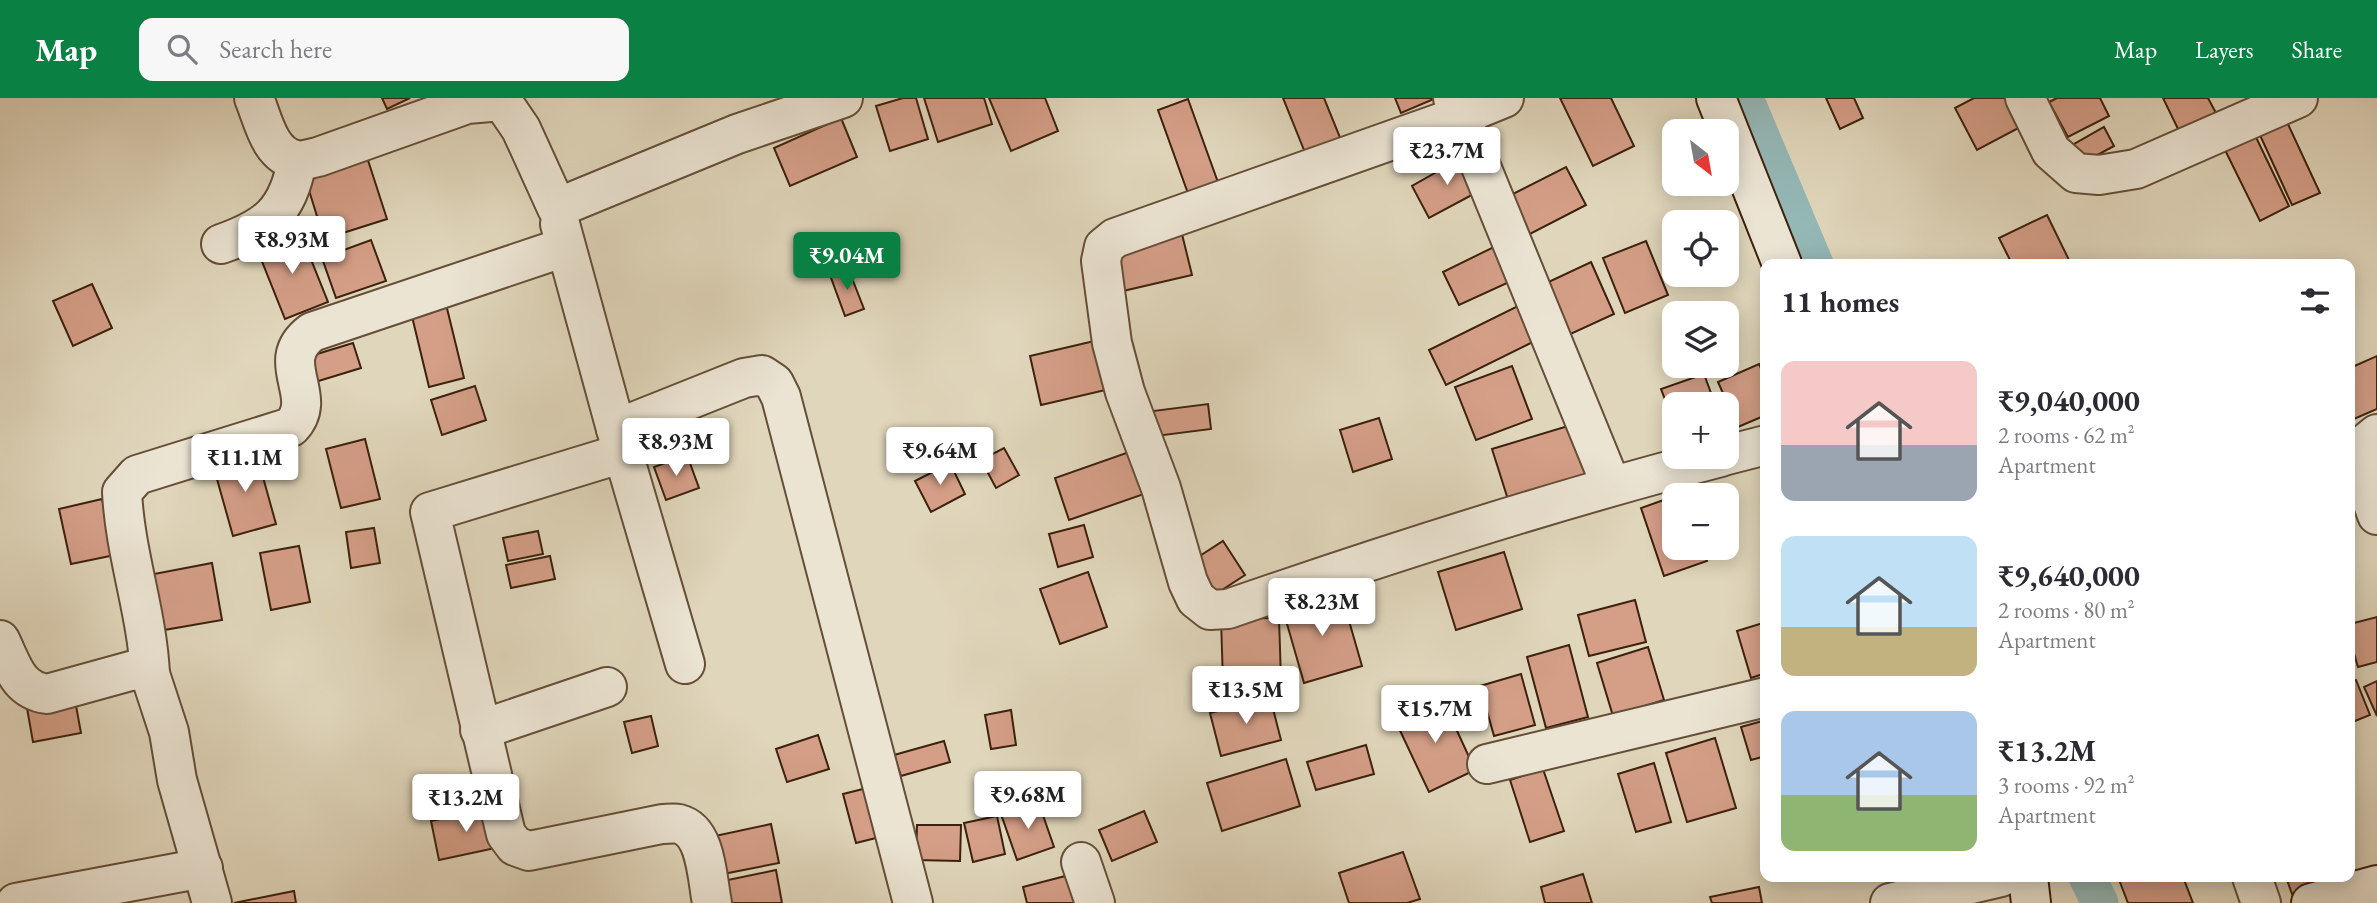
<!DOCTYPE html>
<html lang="en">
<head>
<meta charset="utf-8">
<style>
  body { margin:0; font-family:"EB Garamond",serif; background:#f7f7f7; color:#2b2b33; height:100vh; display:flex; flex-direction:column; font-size:26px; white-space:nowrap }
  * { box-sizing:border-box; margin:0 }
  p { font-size:23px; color:#7c7c81 }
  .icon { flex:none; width:38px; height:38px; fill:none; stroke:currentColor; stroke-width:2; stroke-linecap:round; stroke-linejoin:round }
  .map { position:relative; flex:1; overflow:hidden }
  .drawer { position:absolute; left:1760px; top:161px; width:595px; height:623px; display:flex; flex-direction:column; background:#fff; border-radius:14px; box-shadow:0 4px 18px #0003 }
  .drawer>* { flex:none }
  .needle { width:46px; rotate:149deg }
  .tools { position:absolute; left:1662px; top:21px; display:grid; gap:14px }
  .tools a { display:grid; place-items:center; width:77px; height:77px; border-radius:14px; background:#fff; box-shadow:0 4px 18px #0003; font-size:35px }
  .price { position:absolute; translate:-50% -60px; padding:0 16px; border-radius:7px; background:#fff; color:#222; font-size:23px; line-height:46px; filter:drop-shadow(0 2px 4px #0008) }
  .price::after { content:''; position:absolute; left:50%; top:42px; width:21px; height:16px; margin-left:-10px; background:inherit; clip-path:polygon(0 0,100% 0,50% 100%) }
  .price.active { background:#0b8043; color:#fff }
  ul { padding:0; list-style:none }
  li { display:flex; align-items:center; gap:21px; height:175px; padding:0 21px }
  li span { display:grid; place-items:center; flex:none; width:196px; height:140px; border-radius:14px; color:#555 }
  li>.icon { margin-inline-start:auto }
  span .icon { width:84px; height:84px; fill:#fffc; stroke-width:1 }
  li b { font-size:30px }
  h2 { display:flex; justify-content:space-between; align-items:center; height:84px; padding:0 21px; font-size:30px }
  header { display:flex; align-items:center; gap:42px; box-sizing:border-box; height:98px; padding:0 35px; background:#0b8043; color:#fff }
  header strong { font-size:33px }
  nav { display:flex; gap:38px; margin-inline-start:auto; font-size:24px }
  .search { width:490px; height:63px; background:#f7f7f7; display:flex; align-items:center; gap:18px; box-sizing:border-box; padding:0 24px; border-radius:14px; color:#7c7c81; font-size:26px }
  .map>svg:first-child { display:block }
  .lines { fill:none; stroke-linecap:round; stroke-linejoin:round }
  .canal { stroke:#94b8b6; stroke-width:37 }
  .building { fill:#d49e87; stroke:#3c210c; stroke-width:2 }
  .street-casing { stroke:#654e38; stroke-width:42 }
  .secondary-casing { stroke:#3c210c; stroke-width:42 }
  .street { stroke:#ebe4d3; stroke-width:38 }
  .secondary { stroke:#ebe4d3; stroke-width:38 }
</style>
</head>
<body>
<header>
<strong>Map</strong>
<div class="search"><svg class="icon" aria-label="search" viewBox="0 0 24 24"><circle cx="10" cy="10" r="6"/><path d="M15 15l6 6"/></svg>Search here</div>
<nav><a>Map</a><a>Layers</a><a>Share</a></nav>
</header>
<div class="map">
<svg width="2377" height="805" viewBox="0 0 2377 805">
  <rect width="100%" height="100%" fill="#e0d6bb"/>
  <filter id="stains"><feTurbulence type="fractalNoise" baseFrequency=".00286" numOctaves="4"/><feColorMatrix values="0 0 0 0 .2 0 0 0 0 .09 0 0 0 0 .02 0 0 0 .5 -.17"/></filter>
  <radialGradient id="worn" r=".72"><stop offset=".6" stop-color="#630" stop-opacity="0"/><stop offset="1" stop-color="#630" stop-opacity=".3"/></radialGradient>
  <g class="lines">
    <g class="canal">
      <polyline points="1745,0 1815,166"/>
      <polyline points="2087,779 2100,805"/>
    </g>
  </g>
  <g class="building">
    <polygon points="382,0 410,0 387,11"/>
    <polygon points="903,0 916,0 928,41 890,53 876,8"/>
    <polygon points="924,0 984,0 992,26 938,44"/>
    <polygon points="989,0 1045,0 1058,33 1011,53"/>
    <polygon points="1283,0 1324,0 1341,42 1306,57"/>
    <polygon points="1395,0 1436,0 1401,15"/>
    <polygon points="1560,0 1611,0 1634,48 1593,68"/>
    <polygon points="1826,0 1854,0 1863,20 1840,31"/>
    <polygon points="1974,0 2012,0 2026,26 1977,52 1955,10"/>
    <polygon points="2057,0 2100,0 2109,18 2068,39 2049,4"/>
    <polygon points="2163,0 2208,0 2216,15 2179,33"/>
    <polygon points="1188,1 1220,90 1190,101 1158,12"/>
    <polygon points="841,20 857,59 790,88 774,50"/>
    <polygon points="2286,22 2320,95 2292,107 2259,35"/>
    <polygon points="2104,29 2114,48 2079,67 2069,49"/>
    <polygon points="2253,33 2289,108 2260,123 2223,48"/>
    <polygon points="366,56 387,121 324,141 304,76"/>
    <polygon points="1465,58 1483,91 1429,120 1412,88"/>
    <polygon points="1566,69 1586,107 1528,137 1507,99"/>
    <polygon points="2047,117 2069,162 2061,166 2012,166 1999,140"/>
    <polygon points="1181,132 1192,177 1123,193 1113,148"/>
    <polygon points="300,134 328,204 285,221 257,151"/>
    <polygon points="371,142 386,183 336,200 322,160"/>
    <polygon points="1646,143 1668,197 1625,215 1603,160"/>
    <polygon points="1502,145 1518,180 1459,207 1443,174"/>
    <polygon points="1591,164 1614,216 1564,239 1540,188"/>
    <polygon points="848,170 864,211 845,218 830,177"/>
    <polygon points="92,186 112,230 73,248 53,203"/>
    <polygon points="444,198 464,280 429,289 409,206"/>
    <polygon points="1524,205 1541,240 1446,287 1429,252"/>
    <polygon points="1103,241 1114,290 1041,307 1030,258"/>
    <polygon points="353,245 361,270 312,285 304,260"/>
    <polygon points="2377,258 2377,311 2354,321 2350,312 2350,270"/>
    <polygon points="1759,266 1766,281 1766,317 1738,329 1718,284"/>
    <polygon points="1512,268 1532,321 1476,342 1455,289"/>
    <polygon points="1704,276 1715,306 1675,306 1675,327 1661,291"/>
    <polygon points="475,288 486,322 442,337 431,302"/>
    <polygon points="1208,306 1211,331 1156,338 1153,313"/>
    <polygon points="1379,320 1392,361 1353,374 1340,332"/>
    <polygon points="1578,325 1596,384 1511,411 1492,351"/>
    <polygon points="365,341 380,401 341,410 326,351"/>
    <polygon points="1004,350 1019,377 996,390 981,362"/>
    <polygon points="1132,353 1147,395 1069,422 1055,380"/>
    <polygon points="256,354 276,426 233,438 213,367"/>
    <polygon points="687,357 699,390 666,402 654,369"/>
    <polygon points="950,365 965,396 931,414 915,383"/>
    <polygon points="1675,398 1675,450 1702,450 1707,463 1664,478 1641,410"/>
    <polygon points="102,401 115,457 71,466 59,411"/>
    <polygon points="1084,427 1093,459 1058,469 1049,436"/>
    <polygon points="374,430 380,465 351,470 346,434"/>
    <polygon points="538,433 543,456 508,463 503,440"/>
    <polygon points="1223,443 1245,477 1211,499 1189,465"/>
    <polygon points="299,448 310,504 271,512 260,455"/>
    <polygon points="1504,454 1522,511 1456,532 1438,474"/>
    <polygon points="550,458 555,481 511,490 506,467"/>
    <polygon points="212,465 222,522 164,532 154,476"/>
    <polygon points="1088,474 1107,529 1060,546 1040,491"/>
    <polygon points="1341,495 1362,568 1304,585 1283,512"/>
    <polygon points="1635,502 1646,544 1589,558 1578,517"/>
    <polygon points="2377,519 2377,564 2358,569 2350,542 2350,526"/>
    <polygon points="1279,520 1281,582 1223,584 1221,521"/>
    <polygon points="1766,524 1766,575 1751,580 1737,533"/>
    <polygon points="1569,547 1588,619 1546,630 1527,559"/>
    <polygon points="1648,549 1664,602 1613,618 1597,565"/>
    <polygon points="1521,576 1535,627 1494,638 1480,588"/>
    <polygon points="2356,582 2370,617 2350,625 2350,584"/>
    <polygon points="2377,583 2377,618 2364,589"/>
    <polygon points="1270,599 1281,642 1221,658 1210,615"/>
    <polygon points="1442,600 1475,672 1429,694 1395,622"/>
    <polygon points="75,602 81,635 33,644 27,610"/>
    <polygon points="1011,612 1016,647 991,651 985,617"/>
    <polygon points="651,618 658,648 632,655 624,624"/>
    <polygon points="1766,622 1766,658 1751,662 1741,629"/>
    <polygon points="818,637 829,671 787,684 776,651"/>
    <polygon points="1715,640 1736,710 1687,724 1666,655"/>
    <polygon points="944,643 950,664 901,678 894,657"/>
    <polygon points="1366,647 1374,676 1316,692 1307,664"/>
    <polygon points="1286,661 1300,708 1222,733 1207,685"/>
    <polygon points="1654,665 1671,724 1636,734 1618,676"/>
    <polygon points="1543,671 1564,733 1530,744 1510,682"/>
    <polygon points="479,675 485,707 421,720 415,689"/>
    <polygon points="871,689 884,738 856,745 843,696"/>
    <polygon points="1038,703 1054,749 1017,762 1001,716"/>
    <polygon points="492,710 500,749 439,762 431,723"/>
    <polygon points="1144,713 1157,744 1112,763 1099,732"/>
    <polygon points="997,718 1005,756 973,764 964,725"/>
    <polygon points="771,726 779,765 723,776 715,738"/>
    <polygon points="917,727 961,727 960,763 916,762"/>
    <polygon points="1403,754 1420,801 1407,805 1349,805 1339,775"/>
    <polygon points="776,772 782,805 728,805 723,783"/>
    <polygon points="1073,776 1081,805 1027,805 1023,789"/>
    <polygon points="1583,776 1592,805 1545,805 1541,789"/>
    <polygon points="2118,779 2183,779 2193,805 2128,805"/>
    <polygon points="2286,779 2331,779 2332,783 2292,796"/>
    <polygon points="1759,789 1762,805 1712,805 1710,799"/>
    <polygon points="294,793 296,805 234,805"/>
  </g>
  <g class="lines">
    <g class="street-casing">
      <g id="street">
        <path d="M254,0c9,21 15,57 42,62 6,2 15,-2 22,-3l149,-53 35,-3 19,28 36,79 180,-74 106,-36"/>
        <polyline points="1453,0 1611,387"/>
        <path d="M1504,0l-44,18 -345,122 -11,9 -3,14 11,82 13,49 36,96 27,94 8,17 14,11 18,-1c162,-56 326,-109 493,-152"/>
        <polyline points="2025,0 2051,53 2076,75 2099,77 2136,71 2298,0"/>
        <polyline points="560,126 616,331 685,566"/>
        <path d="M221,146c46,-16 67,-32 76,-83"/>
        <polyline points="616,331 744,280 762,277 774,285 781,299 913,805"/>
        <polyline points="2377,336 2360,350 2360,369 2377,417"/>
        <path d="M623,355l-193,59 76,322 9,12 14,5 133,-27c5,0 12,-1 17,0 28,7 28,55 33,79"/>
        <polyline points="1727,357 1766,347"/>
        <path d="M0,542c12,24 17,50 47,54l87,-24 16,4 19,58 8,48 35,123"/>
        <path d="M150,576c-3,-62 -25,-120 -28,-182l15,-17 154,-48c30,-31 -20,-65 21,-95l253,-85"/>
        <polyline points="480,632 607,589"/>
        <polyline points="1487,666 1766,599"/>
        <polyline points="1081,764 1095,805"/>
        <polyline points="2252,779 2261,805"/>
        <polyline points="16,805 203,770"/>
        <polyline points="1890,805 2001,779"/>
      </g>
    </g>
    <g class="secondary-casing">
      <g id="secondary">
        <polyline points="1716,0 1782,166"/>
        <polyline points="2028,779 2031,805"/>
        <polyline points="2311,805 2377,787"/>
      </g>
    </g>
    <use href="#street" class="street"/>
    <use href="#secondary" class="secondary"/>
  </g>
  <rect width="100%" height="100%" filter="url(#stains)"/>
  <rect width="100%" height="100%" fill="url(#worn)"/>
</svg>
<div class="tools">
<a><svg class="needle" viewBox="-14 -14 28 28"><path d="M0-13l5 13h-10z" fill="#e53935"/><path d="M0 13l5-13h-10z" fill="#7c7c81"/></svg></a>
<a><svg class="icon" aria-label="locate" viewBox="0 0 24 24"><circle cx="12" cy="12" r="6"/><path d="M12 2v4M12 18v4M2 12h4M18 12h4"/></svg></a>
<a><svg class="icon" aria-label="layers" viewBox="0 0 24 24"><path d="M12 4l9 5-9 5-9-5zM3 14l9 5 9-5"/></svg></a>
<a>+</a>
<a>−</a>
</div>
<b class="price" style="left:1447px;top:89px">₹23.7M</b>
<b class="price" style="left:292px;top:178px">₹8.93M</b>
<b class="price active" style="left:847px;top:194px">₹9.04M</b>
<b class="price" style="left:676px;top:380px">₹8.93M</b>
<b class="price" style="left:940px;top:389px">₹9.64M</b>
<b class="price" style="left:245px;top:396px">₹11.1M</b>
<b class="price" style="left:1322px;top:540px">₹8.23M</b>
<b class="price" style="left:1246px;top:628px">₹13.5M</b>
<b class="price" style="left:1435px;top:647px">₹15.7M</b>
<b class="price" style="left:1028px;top:733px">₹9.68M</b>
<b class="price" style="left:466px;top:736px">₹13.2M</b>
<section class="drawer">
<h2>11 homes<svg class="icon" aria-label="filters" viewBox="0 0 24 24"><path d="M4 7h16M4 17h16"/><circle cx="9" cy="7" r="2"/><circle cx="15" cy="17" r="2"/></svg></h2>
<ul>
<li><span style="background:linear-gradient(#f6c9c9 60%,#9aa5b1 0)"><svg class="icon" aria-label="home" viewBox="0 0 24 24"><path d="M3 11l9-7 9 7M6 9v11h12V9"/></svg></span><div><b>₹9,040,000</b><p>2 rooms · 62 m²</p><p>Apartment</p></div></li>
<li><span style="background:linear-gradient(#bfe0f5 65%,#c2b280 0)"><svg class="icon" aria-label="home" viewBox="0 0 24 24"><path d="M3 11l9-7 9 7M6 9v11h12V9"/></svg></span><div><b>₹9,640,000</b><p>2 rooms · 80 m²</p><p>Apartment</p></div></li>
<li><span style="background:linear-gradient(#a9c7e8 60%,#8fb573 0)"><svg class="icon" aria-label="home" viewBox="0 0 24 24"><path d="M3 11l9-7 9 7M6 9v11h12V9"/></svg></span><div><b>₹13.2M</b><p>3 rooms · 92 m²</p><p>Apartment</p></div></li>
</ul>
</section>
</div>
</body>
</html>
